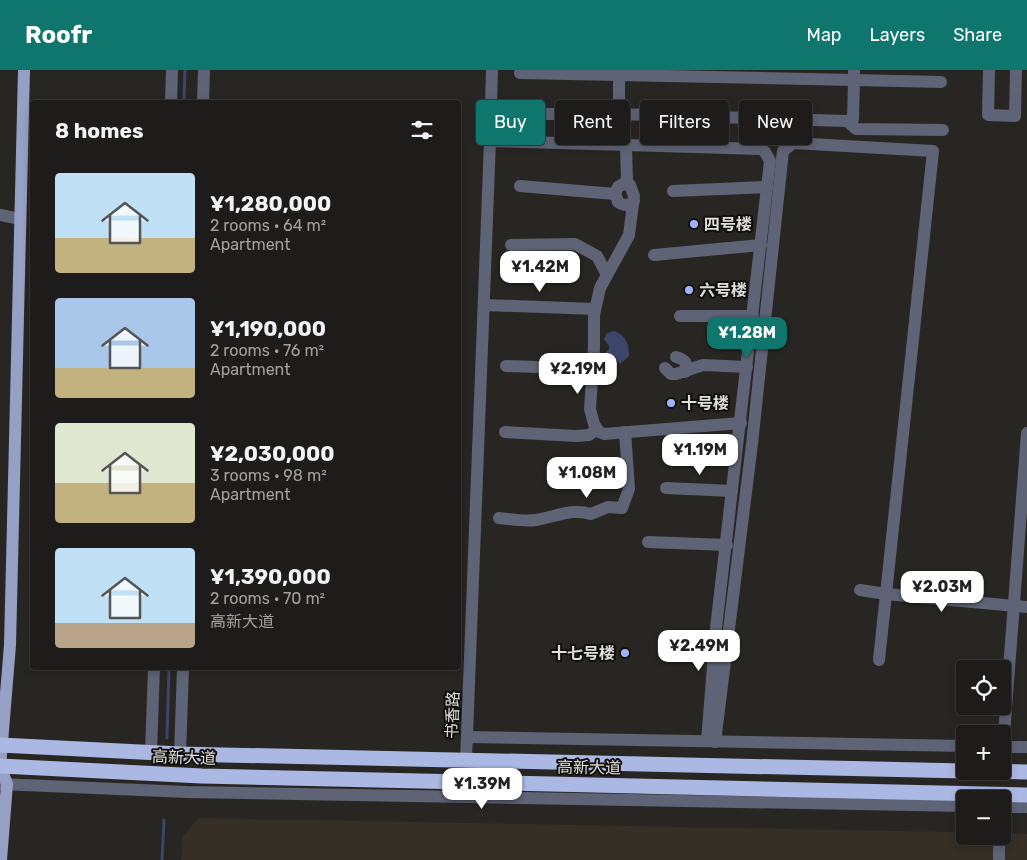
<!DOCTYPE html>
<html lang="en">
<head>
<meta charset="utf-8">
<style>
  body { margin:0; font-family:Rubik,"Noto Sans SC",sans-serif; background:#262523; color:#f1f3f6; height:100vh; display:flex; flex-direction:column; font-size:19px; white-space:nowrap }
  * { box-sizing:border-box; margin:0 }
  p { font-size:16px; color:#a1a1a2 }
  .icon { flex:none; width:28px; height:28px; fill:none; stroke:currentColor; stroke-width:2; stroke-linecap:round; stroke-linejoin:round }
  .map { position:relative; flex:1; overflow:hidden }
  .drawer { position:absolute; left:30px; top:30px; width:431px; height:570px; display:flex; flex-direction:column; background:#1e1c1a; border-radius:5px; box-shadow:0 2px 8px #0003,0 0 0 1px #3c3a39 }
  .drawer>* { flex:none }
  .banner { position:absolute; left:476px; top:30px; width:475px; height:45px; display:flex; gap:10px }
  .fabs { position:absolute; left:956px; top:590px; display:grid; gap:10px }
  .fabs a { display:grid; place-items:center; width:55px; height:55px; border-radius:5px; background:#1e1c1a; box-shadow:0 2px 8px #0003,0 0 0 1px #3c3a39; font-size:25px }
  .price { position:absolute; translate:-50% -42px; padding:0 11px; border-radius:10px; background:#fff; color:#222; font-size:16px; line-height:32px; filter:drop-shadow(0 1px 2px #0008) }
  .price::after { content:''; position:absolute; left:50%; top:30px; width:15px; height:11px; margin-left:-8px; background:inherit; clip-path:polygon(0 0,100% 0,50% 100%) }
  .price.active { background:#0f766e; color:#fff }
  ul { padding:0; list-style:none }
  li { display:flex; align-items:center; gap:15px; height:125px; padding:0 25px }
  li span { display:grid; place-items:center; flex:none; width:140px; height:100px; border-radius:5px; color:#555 }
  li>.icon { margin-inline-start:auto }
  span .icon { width:60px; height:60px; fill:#fffc; stroke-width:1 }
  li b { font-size:21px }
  h2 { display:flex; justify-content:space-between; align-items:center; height:60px; padding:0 25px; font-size:21px }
  .tag { padding:0 18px; border-radius:5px; background:#1e1c1a; box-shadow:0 2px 8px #0003,0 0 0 1px #3c3a39; font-size:18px; line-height:45px }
  .tag.active { background:#0f766e; color:#fff }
  header { display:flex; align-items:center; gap:30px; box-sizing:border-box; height:70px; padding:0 25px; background:#0f766e; color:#fff }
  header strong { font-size:24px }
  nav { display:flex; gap:28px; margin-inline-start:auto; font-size:18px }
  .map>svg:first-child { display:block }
  .built { fill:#352f26 }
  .water { fill:#3c466b }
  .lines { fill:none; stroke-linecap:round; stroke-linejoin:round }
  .stream { stroke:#3c466b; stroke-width:3 }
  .minor { stroke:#5e6375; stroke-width:12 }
  .major { stroke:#95a0c4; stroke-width:12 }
  .highway { stroke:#abb8e3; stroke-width:15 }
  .poi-dot { fill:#9fb3fd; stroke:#100f0d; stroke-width:2 }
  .labels { text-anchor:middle; stroke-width:4; stroke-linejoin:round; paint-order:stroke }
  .poi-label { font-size:16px; font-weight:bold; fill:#e0dedb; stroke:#100f0d; text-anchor:start }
  .street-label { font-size:16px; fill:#e0dedb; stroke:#100f0d }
</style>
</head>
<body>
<header>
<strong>Roofr</strong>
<nav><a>Map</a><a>Layers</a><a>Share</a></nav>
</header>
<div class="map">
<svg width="1027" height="790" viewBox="0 0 1027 790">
  <rect width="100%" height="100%" fill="#282622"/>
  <polygon class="built" points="198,748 954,762 965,762 965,766 1002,766 1003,763 1027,764 1027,790 181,790 183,767"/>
  <path class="water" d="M614,261c12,4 15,13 15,25l-9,8 -6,-7h-10v-3l5,-5v-3l-5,-7 3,-6z"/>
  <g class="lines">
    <g class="stream">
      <polyline points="184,32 185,0"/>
      <polyline points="167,668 169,598"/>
      <polyline points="162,790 164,750"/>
    </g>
    <g class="minor">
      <polyline points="619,0 619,44 847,51 856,59 943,60"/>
      <polyline points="989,0 988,45 1015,46 1016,0"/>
      <polyline points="520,3 854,10 854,0"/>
      <polyline points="171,32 172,0"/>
      <polyline points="203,32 204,0"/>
      <polyline points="519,44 619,44"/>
      <polyline points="847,51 853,49 854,10 941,12"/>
      <polyline points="490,71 761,79 765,82 770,91 716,558 707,671"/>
      <polyline points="626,75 627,113"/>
      <polyline points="520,116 615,124"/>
      <polyline points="673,121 767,117"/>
      <path d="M634,131c-4,5 -10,5 -16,1l-3,-9 3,-6 5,-3 7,1 4,11 -5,39 -29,53 -6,27v32l-4,62 4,15 5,8 5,2 137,-11"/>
      <polyline points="0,145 20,149"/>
      <polyline points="511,175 575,174 597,186 607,205"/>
      <polyline points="654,185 761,175"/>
      <polyline points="484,235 595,239"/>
      <polyline points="680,246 753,246"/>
      <path d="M676,287c8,2 13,6 9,15"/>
      <polyline points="506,296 593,299"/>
      <polyline points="665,298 671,304 676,304 703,295 747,297"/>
      <polyline points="505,362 576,366 589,365 597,359"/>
      <polyline points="666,418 732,421"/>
      <path d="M499,448c12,1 25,4 37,2 19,-3 35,-12 55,-6l17,-7 14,1 7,-19 -4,-57"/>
      <polyline points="648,472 727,475"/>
      <polyline points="860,520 886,524 1027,537"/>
      <polyline points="468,667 965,676"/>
      <polyline points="715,672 752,374 783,81 793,73 933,81 879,590"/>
      <polyline points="1002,677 1027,677"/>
      <polyline points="1003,677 1027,363"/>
      <polyline points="151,682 154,598"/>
      <polyline points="180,684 183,598"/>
      <polyline points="466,691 490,71 492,0"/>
      <polyline points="0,714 187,722 965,736"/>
      <polyline points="1002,737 1027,737"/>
      <polyline points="999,790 999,766"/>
    </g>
    <g class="major">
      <polyline points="0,696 7,714 1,790"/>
      <polyline points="0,697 10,575 24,0"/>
    </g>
    <g class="highway">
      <polyline points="0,675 180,684 965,701"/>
      <polyline points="0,696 202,706 1027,725"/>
      <polyline points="976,701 1027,702"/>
    </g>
  </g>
  <g class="poi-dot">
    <circle cx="694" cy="154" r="5"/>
    <circle cx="689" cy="220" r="5"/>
    <circle cx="671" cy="333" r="5"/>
    <circle cx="625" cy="583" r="5"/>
  </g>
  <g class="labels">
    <g class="poi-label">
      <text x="704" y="160">四号楼</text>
      <text x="699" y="226">六号楼</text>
      <text x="681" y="339">十号楼</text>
      <text x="615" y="589" text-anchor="end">十七号楼</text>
    </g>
    <g class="street-label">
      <text transform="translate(452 645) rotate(-88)" y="6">书香路</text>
      <text transform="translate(184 687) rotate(2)" y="6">高新大道</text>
      <text transform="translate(589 697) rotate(1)" y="6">高新大道</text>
    </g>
  </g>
</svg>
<div class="fabs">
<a><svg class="icon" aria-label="locate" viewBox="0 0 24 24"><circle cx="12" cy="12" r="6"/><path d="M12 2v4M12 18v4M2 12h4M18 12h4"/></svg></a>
<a>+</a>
<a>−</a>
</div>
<b class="price" style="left:540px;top:223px">¥1.42M</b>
<b class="price active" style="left:747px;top:289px">¥1.28M</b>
<b class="price" style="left:578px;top:325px">¥2.19M</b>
<b class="price" style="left:700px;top:406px">¥1.19M</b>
<b class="price" style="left:587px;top:429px">¥1.08M</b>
<b class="price" style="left:942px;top:543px">¥2.03M</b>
<b class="price" style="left:699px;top:602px">¥2.49M</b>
<b class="price" style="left:482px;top:740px">¥1.39M</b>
<div class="banner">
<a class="tag active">Buy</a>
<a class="tag">Rent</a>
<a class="tag">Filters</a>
<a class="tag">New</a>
</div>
<section class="drawer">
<h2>8 homes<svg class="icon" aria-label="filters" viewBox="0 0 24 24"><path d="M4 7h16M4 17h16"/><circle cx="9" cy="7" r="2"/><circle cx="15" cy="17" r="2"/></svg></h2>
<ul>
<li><span style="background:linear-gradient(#bfe0f5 65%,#c2b280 0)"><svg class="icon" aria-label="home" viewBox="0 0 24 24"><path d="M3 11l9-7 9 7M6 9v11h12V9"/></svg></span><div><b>¥1,280,000</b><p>2 rooms · 64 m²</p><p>Apartment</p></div></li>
<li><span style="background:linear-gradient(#a9c7e8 70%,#c2b280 0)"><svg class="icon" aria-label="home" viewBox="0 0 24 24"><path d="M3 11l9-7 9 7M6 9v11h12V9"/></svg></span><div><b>¥1,190,000</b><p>2 rooms · 76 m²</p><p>Apartment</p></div></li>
<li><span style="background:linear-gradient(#dfe7d0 60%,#c2b280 0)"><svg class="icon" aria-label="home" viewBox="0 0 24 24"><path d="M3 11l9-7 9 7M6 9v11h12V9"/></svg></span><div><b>¥2,030,000</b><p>3 rooms · 98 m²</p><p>Apartment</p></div></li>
<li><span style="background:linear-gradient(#bfe0f5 75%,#b9a48a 0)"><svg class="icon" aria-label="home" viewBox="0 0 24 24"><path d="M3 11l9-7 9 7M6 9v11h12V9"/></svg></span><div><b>¥1,390,000</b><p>2 rooms · 70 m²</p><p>高新大道</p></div></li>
</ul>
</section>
</div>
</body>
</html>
